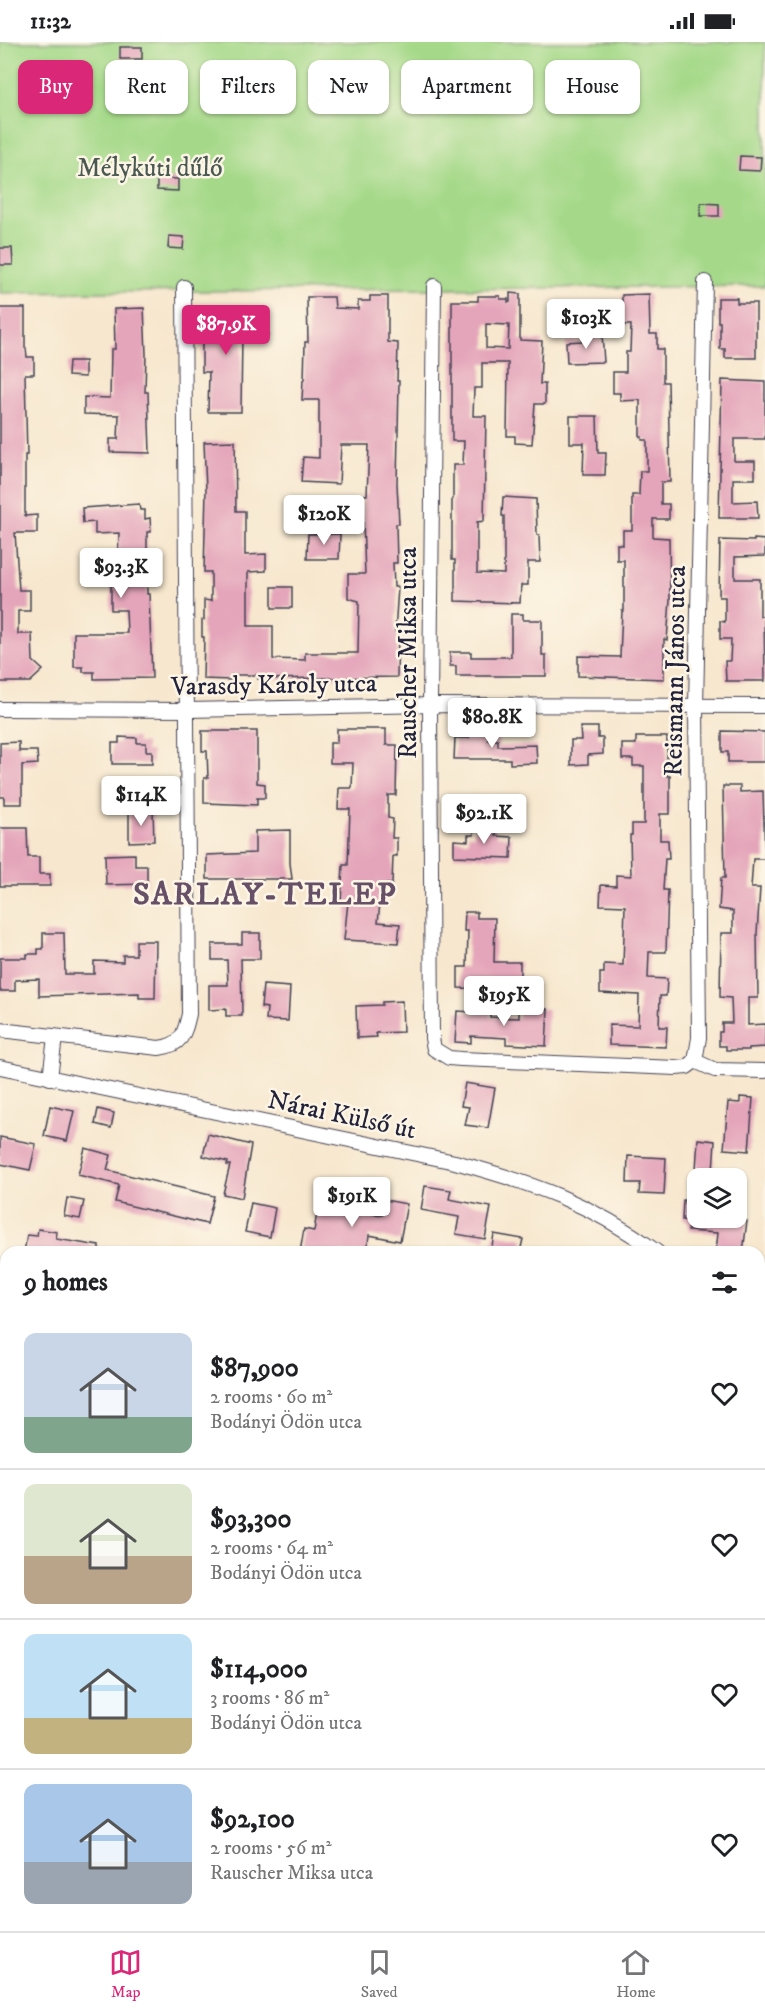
<!DOCTYPE html>
<html lang="en">
<head>
<meta charset="utf-8">
<style>
  body { margin:0; font-family:"IM FELL DW Pica",serif; background:#f6f6f6; color:#202124; height:100vh; display:flex; flex-direction:column; font-size:22px; white-space:nowrap }
  * { box-sizing:border-box; margin:0 }
  p { font-size:20px; color:#757577 }
  .icon { flex:none; width:33px; height:33px; fill:none; stroke:currentColor; stroke-width:2; stroke-linecap:round; stroke-linejoin:round }
  .map { position:relative; flex:1; overflow:hidden }
  .details { position:absolute; left:0px; top:1204px; width:765px; height:686px; display:flex; flex-direction:column; background:#fff; border-radius:18px 18px 0 0; box-shadow:0 2px 4px #0004 }
  .details>* { flex:none }
  .banner { position:absolute; left:18px; top:18px; width:729px; height:54px; display:flex; gap:12px }
  .tools { position:absolute; left:687px; top:1126px; display:grid; gap:12px }
  .tools a { display:grid; place-items:center; width:60px; height:60px; border-radius:12px; background:#fff; box-shadow:0 2px 4px #0004; font-size:30px }
  .price { position:absolute; translate:-50% -51px; padding:0 14px; border-radius:6px; background:#fff; color:#222; font-size:20px; line-height:39px; filter:drop-shadow(0 2px 3px #0008) }
  .price::after { content:''; position:absolute; left:50%; top:36px; width:18px; height:14px; margin-left:-9px; background:inherit; clip-path:polygon(0 0,100% 0,50% 100%) }
  .price.current { background:#db2777; color:#fff }
  ul { padding:0; list-style:none }
  li { display:flex; align-items:center; gap:18px; height:150px; padding:0 24px }
  li+li { border-top:2px solid #e0e0e0 }
  li span { display:grid; place-items:center; flex:none; width:168px; height:120px; border-radius:12px; color:#555 }
  li>.icon { margin-inline-start:auto }
  span .icon { width:72px; height:72px; fill:#fffc; stroke-width:1 }
  li b { font-size:26px }
  h2 { display:flex; justify-content:space-between; align-items:center; height:72px; padding:0 24px; font-size:26px }
  .chip { padding:0 21px; border-radius:12px; background:#fff; box-shadow:0 2px 4px #0004; font-size:21px; line-height:54px }
  .chip.current { background:#db2777; color:#fff }
  .status { display:flex; justify-content:space-between; align-items:center; height:42px; padding:0 30px; background:#fff; direction:ltr }
  .status svg { height:16px; fill:currentColor }
  .tabs { display:flex; justify-content:space-around; align-items:center; height:84px; border-top:2px solid #e0e0e0; background:#fff; font-size:16px; color:#757577 }
  .tabs a { display:grid; justify-items:center; gap:3px }
  .tabs .current { color:#db2777 }
  .map>svg:first-child { display:block }
  .green { fill:#a5d989; stroke:#647e62; stroke-width:1.5 }
  .building { fill:#e4a4ba; fill-rule:evenodd }
  .lines { fill:none; stroke-linecap:round; stroke-linejoin:round }
  .minor-casing { stroke:#424051; stroke-width:16 }
  .minor { stroke:#fff; stroke-width:14 }
  .labels { text-anchor:middle; stroke-width:5; stroke-linejoin:round; paint-order:stroke }
  .park-label { font-size:26px; fill:#495952; stroke:#fcf5e5 }
  .street-label { font-size:26px; fill:#22223b; stroke:#fcf5e5 }
  .district-label { font-size:32px; font-weight:bold; letter-spacing:1.5px; fill:#665067; stroke:#fcf5e5 }
</style>
</head>
<body>
<div class="status"><b>11:32</b><svg viewBox="0 0 49 12"><path d="M0 12V9h3v3zM5 12V6h3v6zM10 12V3h3v9zM15 12V0h3v12zM26 1h20v11H26zM47 4h2v5h-2z"/></svg></div>
<div class="map">
<svg width="765" height="1889" viewBox="0 0 765 1889">
  <rect width="100%" height="100%" fill="#fcf5e5"/>
  <filter id="ink" filterUnits="userSpaceOnUse"><feTurbulence type="fractalNoise" baseFrequency=".0167" numOctaves="2"/><feDisplacementMap in="SourceGraphic" scale="12" xChannelSelector="R" yChannelSelector="G"/><feConvolveMatrix kernelMatrix="1 2 1 2 8 2 1 2 1" color-interpolation-filters="sRGB"/></filter>
  <filter id="wash" filterUnits="userSpaceOnUse"><feTurbulence type="fractalNoise" baseFrequency=".008" numOctaves="4" result="noise"/><feDisplacementMap in="SourceGraphic" scale="24" xChannelSelector="R" yChannelSelector="G"/><feGaussianBlur stdDeviation="1.35" result="paint"/><feColorMatrix in="noise" values="0 0 0 0 0 0 0 0 0 0 0 0 0 0 0 0 0 1.4 0 .05"/><feComposite in="paint" operator="in"/></filter>
  <g filter="url(#wash)">
    <rect width="100%" height="100%" fill="#f7e7ce"/>
    <polygon class="green" points="0,0 765,0 765,244 0,251"/>
    <g id="blocks">
      <g class="building">
        <rect x="120" y="5" width="22" height="12"/>
        <polygon points="740,114 761,115 760,129 739,128"/>
        <polygon points="157,136 178,137 178,149 157,148"/>
        <polygon points="701,161 719,162 719,174 700,174"/>
        <polygon points="169,194 184,195 183,207 168,206"/>
        <polygon points="0,206 12,206 13,223 0,223"/>
        <path d="M510,251l10,1v46l22,1 -2,43h5v20h-10l-3,40 -17,-1v-7h-8l1,-73h-26v25h-8l-1,28h13l-2,105 -7,1v51l27,1v-58h-2l1,-19 33,2 1,36h2l1,27h-12v23h-7l-1,18 -65,-2v-41h-3v-61h1v-34h10l1,-24h-12v-140h26v-5h22v3h8v3h2zM486,282l23,1 -1,24 -22,-1z"/>
        <polygon points="649,252 650,292 657,292 657,307 663,307 663,340 668,340 670,440 661,440 661,462 669,462 669,477 653,477 653,495 669,496 669,498 670,558 667,598 664,597 664,637 578,634 578,614 620,615 622,569 624,569 624,518 617,518 617,502 623,503 623,488 632,488 632,453 639,453 640,429 647,429 647,398 642,398 642,395 640,395 640,358 620,359 620,351 613,351 613,330 626,330 626,310 630,310 631,283 617,283 617,263 622,262 622,253"/>
        <polygon points="370,254 388,254 388,300 398,301 397,339 399,339 397,442 399,482 396,482 397,521 393,521 394,545 398,545 395,590 398,590 397,635 258,637 258,633 232,633 232,638 203,637 204,595 202,595 202,578 204,578 204,558 211,559 211,530 204,530 206,448 204,400 235,399 236,469 245,469 245,513 266,512 266,529 248,530 248,584 273,584 273,617 305,618 305,611 358,611 359,559 348,556 348,532 365,532 362,453 367,453 369,403 341,403 339,442 301,440 303,415 319,416 319,358 302,358 303,338 304,338 305,300 308,300 307,255 334,255 335,266 358,267 358,259 370,259"/>
        <polygon points="718,256 737,256 737,261 756,261 756,316 725,316 725,307 720,307 720,280 718,280"/>
        <polygon points="209,265 228,265 227,275 268,275 268,293 242,293 241,370 208,370 209,330 202,330 202,292 199,292 199,275 209,275"/>
        <polygon points="0,266 25,266 25,306 26,306 27,315 34,315 34,332 25,332 27,413 25,413 25,474 37,473 37,491 15,491 19,548 30,548 30,569 18,569 18,592 32,592 33,619 43,628 30,640 0,640"/>
        <polygon points="144,266 146,312 145,350 148,350 150,411 110,410 110,397 118,397 119,373 84,372 84,355 110,356 111,307 115,307 114,267"/>
        <polygon points="602,292 604,320 567,321 566,300 582,299 582,293"/>
        <polygon points="69,319 85,319 85,335 68,334"/>
        <polygon points="722,338 765,340 765,397 734,397 734,419 755,419 755,437 733,437 733,460 757,459 758,476 719,476"/>
        <polygon points="570,374 597,374 598,411 606,411 605,433 583,433 584,401 570,401"/>
        <polygon points="139,462 140,468 145,468 145,477 150,476 151,490 147,490 147,552 149,552 152,636 94,637 94,630 83,630 83,625 74,625 74,591 127,591 126,568 111,568 111,532 106,532 106,515 118,515 119,491 95,492 95,480 83,481 82,466"/>
        <polygon points="308,492 340,492 339,517 307,517"/>
        <polygon points="754,497 765,498 765,514 735,515 735,537 760,537 760,574 764,574 765,639 726,639 725,619 730,619 731,597 720,597 720,579 725,580 725,555 719,555 720,498 754,499"/>
        <rect x="272" y="545" width="20" height="21"/>
        <polygon points="511,572 523,572 523,578 542,578 542,613 546,613 546,634 456,634 456,624 450,624 450,610 471,610 471,615 511,615"/>
        <polygon points="580,685 598,685 598,696 603,696 603,712 588,713 588,722 571,723 571,698 581,698"/>
        <polygon points="337,687 386,687 386,703 397,703 396,753 388,753 388,776 393,777 392,796 397,796 397,814 393,814 392,842 382,842 378,880 400,882 398,901 344,898 348,860 341,860 343,823 348,823 350,767 338,767 339,746 352,746 353,721 330,721 330,701 337,701"/>
        <polygon points="469,688 488,688 488,698 498,698 498,704 536,703 537,721 510,722 510,717 454,717 455,696 469,696"/>
        <polygon points="202,689 257,689 257,741 265,742 265,756 257,756 257,763 204,761 204,736 208,736 207,709 202,709"/>
        <polygon points="722,689 765,690 765,720 728,720 728,710 722,710"/>
        <polygon points="119,695 137,696 137,701 146,701 146,709 152,709 152,722 112,722 112,701 119,701"/>
        <polygon points="636,695 667,695 667,734 670,734 670,772 660,772 660,798 668,798 669,817 665,817 663,848 668,848 666,910 649,910 648,936 667,937 666,954 660,954 659,985 667,985 666,1005 609,1003 609,983 638,984 639,953 600,951 600,931 604,931 604,922 623,923 625,864 600,863 601,843 616,844 616,833 631,834 630,793 632,793 632,782 644,782 644,724 633,724 633,717 622,717 622,702 636,702"/>
        <polygon points="19,700 19,709 37,709 38,722 22,723 22,762 4,762 4,755 0,755 0,701"/>
        <polygon points="723,744 740,744 740,750 763,749 765,817 753,817 751,846 760,846 757,891 758,956 748,956 748,983 765,982 765,1005 749,1006 749,1008 726,1008 726,1004 719,1004 719,990 722,990 722,981 732,981 731,956 720,955 721,891 733,891 733,869 719,867 721,836 725,836"/>
        <polygon points="153,769 154,799 129,800 129,770"/>
        <polygon points="0,786 27,786 28,815 39,815 39,832 50,832 50,844 0,844"/>
        <polygon points="474,786 496,787 496,794 512,795 511,816 454,814 454,798 468,799 468,793 474,793"/>
        <polygon points="290,788 290,821 292,837 207,837 207,813 255,811 255,789"/>
        <polygon points="135,812 135,824 147,824 147,842 106,843 105,813"/>
        <polygon points="465,870 477,870 477,876 495,876 494,920 520,920 520,948 458,946 458,925 467,925 468,889 464,889"/>
        <polygon points="43,891 64,891 65,932 94,932 94,919 123,920 123,913 136,913 136,899 156,899 155,956 139,956 139,951 39,954 39,937 15,938 15,949 0,949 0,916 27,916 27,912 38,912 38,907 43,907"/>
        <polygon points="242,891 260,891 260,917 241,917 242,974 226,974 226,967 209,968 209,943 228,943 227,918 212,918 212,902 242,902"/>
        <polygon points="263,943 290,945 288,979 266,978 267,966 261,965"/>
        <polygon points="402,959 403,990 376,991 377,995 357,996 356,964 382,963 382,960"/>
        <polygon points="519,966 548,967 546,1004 506,1002 506,996 471,994 471,1001 455,1000 457,969 490,971 490,975 519,976"/>
        <polygon points="465,1041 495,1046 488,1086 465,1083 469,1065 461,1064"/>
        <polygon points="740,1055 753,1056 749,1109 724,1107 728,1060 740,1061"/>
        <polygon points="50,1064 74,1069 67,1099 44,1094"/>
        <polygon points="98,1067 114,1071 111,1086 95,1082"/>
        <polygon points="208,1092 251,1103 242,1156 223,1152 230,1123 227,1123 228,1120 203,1114"/>
        <polygon points="0,1095 36,1102 30,1128 0,1122"/>
        <polygon points="698,1097 715,1099 713,1129 696,1127"/>
        <polygon points="85,1106 111,1113 107,1128 214,1154 207,1182 115,1160 119,1143 78,1133"/>
        <polygon points="628,1114 666,1116 664,1153 639,1152 640,1141 627,1141"/>
        <polygon points="425,1144 451,1148 449,1157 491,1165 485,1197 456,1192 459,1175 421,1168"/>
        <polygon points="67,1156 84,1159 80,1177 64,1174"/>
        <polygon points="385,1158 407,1162 400,1199 369,1193 367,1210 300,1210 304,1187 314,1189 319,1159 337,1163 337,1167 382,1173"/>
        <polygon points="683,1158 698,1159 698,1176 747,1179 743,1210 716,1210 718,1191 688,1189 689,1179 682,1178"/>
        <polygon points="251,1161 275,1166 270,1195 245,1190"/>
        <polygon points="38,1187 57,1190 56,1197 99,1204 99,1210 24,1210 27,1193 37,1194"/>
        <polygon points="494,1192 523,1197 520,1210 491,1210"/>
      </g>
    </g>
  </g>
  <g filter="url(#ink)">
    <use href="#blocks" fill-opacity="0" stroke="#424051" stroke-width="1.5"/>
    <g class="lines">
      <g class="minor-casing">
        <g id="minor">
          <polyline points="434,244 430,663 432,996 434,1007 449,1016 461,1017 676,1026 687,1025 695,1019"/>
          <polyline points="0,667 187,668 430,663 765,664"/>
          <path d="M0,988l159,18c23,-3 25,-13 30,-34l-5,-727"/>
          <polyline points="695,1019 699,996 696,664 705,240"/>
          <polyline points="695,1019 715,1028 765,1029"/>
          <path d="M0,1025l455,95c78,21 137,42 202,90"/>
          <polyline points="50,1036 55,995"/>
          <polyline points="759,1313 765,1321"/>
          <polyline points="0,1372 6,1373"/>
          <polyline points="759,1516 765,1516"/>
          <polyline points="698,1889 698,1884"/>
        </g>
      </g>
      <use href="#minor" class="minor"/>
    </g>
  </g>
  <g class="labels">
    <g class="park-label">
      <text x="150" y="134">Mélykúti dűlő</text>
    </g>
    <g class="street-label">
      <text transform="translate(407 611) rotate(-90)" y="9">Rauscher Miksa utca</text>
      <text transform="translate(674 629) rotate(-89)" y="9">Reismann János utca</text>
      <text transform="translate(274 642) rotate(-1)" y="9">Varasdy Károly utca</text>
      <text transform="translate(342 1072) rotate(12)" y="9">Nárai Külső út</text>
    </g>
    <g class="district-label">
      <text x="265" y="862">SARLAY-TELEP</text>
    </g>
  </g>
</svg>
<div class="tools">
<a><svg class="icon" aria-label="layers" viewBox="0 0 24 24"><path d="M12 4l9 5-9 5-9-5zM3 14l9 5 9-5"/></svg></a>
</div>
<b class="price" style="left:586px;top:308px">$103K</b>
<b class="price current" style="left:226px;top:314px">$87.9K</b>
<b class="price" style="left:324px;top:504px">$120K</b>
<b class="price" style="left:121px;top:557px">$93.3K</b>
<b class="price" style="left:492px;top:707px">$80.8K</b>
<b class="price" style="left:141px;top:785px">$114K</b>
<b class="price" style="left:484px;top:803px">$92.1K</b>
<b class="price" style="left:504px;top:985px">$195K</b>
<b class="price" style="left:352px;top:1186px">$191K</b>
<div class="banner">
<a class="chip current">Buy</a>
<a class="chip">Rent</a>
<a class="chip">Filters</a>
<a class="chip">New</a>
<a class="chip">Apartment</a>
<a class="chip">House</a>
</div>
<section class="details">
<h2>9 homes<svg class="icon" aria-label="filters" viewBox="0 0 24 24"><path d="M4 7h16M4 17h16"/><circle cx="9" cy="7" r="2"/><circle cx="15" cy="17" r="2"/></svg></h2>
<ul>
<li><span style="background:linear-gradient(#c9d6e8 70%,#7fa58c 0)"><svg class="icon" aria-label="home" viewBox="0 0 24 24"><path d="M3 11l9-7 9 7M6 9v11h12V9"/></svg></span><div><b>$87,900</b><p>2 rooms · 60 m²</p><p>Bodányi Ödön utca</p></div><svg class="icon" aria-label="heart" viewBox="0 0 24 24"><path d="M12 20l-8-8c-3-5 5-10 8-4 3-6 11-1 8 4z"/></svg></li>
<li><span style="background:linear-gradient(#dfe7d0 60%,#b9a48a 0)"><svg class="icon" aria-label="home" viewBox="0 0 24 24"><path d="M3 11l9-7 9 7M6 9v11h12V9"/></svg></span><div><b>$93,300</b><p>2 rooms · 64 m²</p><p>Bodányi Ödön utca</p></div><svg class="icon" aria-label="heart" viewBox="0 0 24 24"><path d="M12 20l-8-8c-3-5 5-10 8-4 3-6 11-1 8 4z"/></svg></li>
<li><span style="background:linear-gradient(#bfe0f5 70%,#c2b280 0)"><svg class="icon" aria-label="home" viewBox="0 0 24 24"><path d="M3 11l9-7 9 7M6 9v11h12V9"/></svg></span><div><b>$114,000</b><p>3 rooms · 86 m²</p><p>Bodányi Ödön utca</p></div><svg class="icon" aria-label="heart" viewBox="0 0 24 24"><path d="M12 20l-8-8c-3-5 5-10 8-4 3-6 11-1 8 4z"/></svg></li>
<li><span style="background:linear-gradient(#a9c7e8 65%,#9aa5b1 0)"><svg class="icon" aria-label="home" viewBox="0 0 24 24"><path d="M3 11l9-7 9 7M6 9v11h12V9"/></svg></span><div><b>$92,100</b><p>2 rooms · 56 m²</p><p>Rauscher Miksa utca</p></div><svg class="icon" aria-label="heart" viewBox="0 0 24 24"><path d="M12 20l-8-8c-3-5 5-10 8-4 3-6 11-1 8 4z"/></svg></li>
</ul>
</section>
</div>
<nav class="tabs">
<a class="current"><svg class="icon" aria-label="map" viewBox="0 0 24 24"><path d="M3 6l6-2 6 2 6-2v14l-6 2-6-2-6 2zM9 4v14M15 6v14"/></svg>Map</a>
<a><svg class="icon" aria-label="saved" viewBox="0 0 24 24"><path d="M7 4h10v16l-5-4-5 4z"/></svg>Saved</a>
<a><svg class="icon" aria-label="home" viewBox="0 0 24 24"><path d="M3 11l9-7 9 7M6 9v11h12V9"/></svg>Home</a>
</nav>
</body>
</html>
